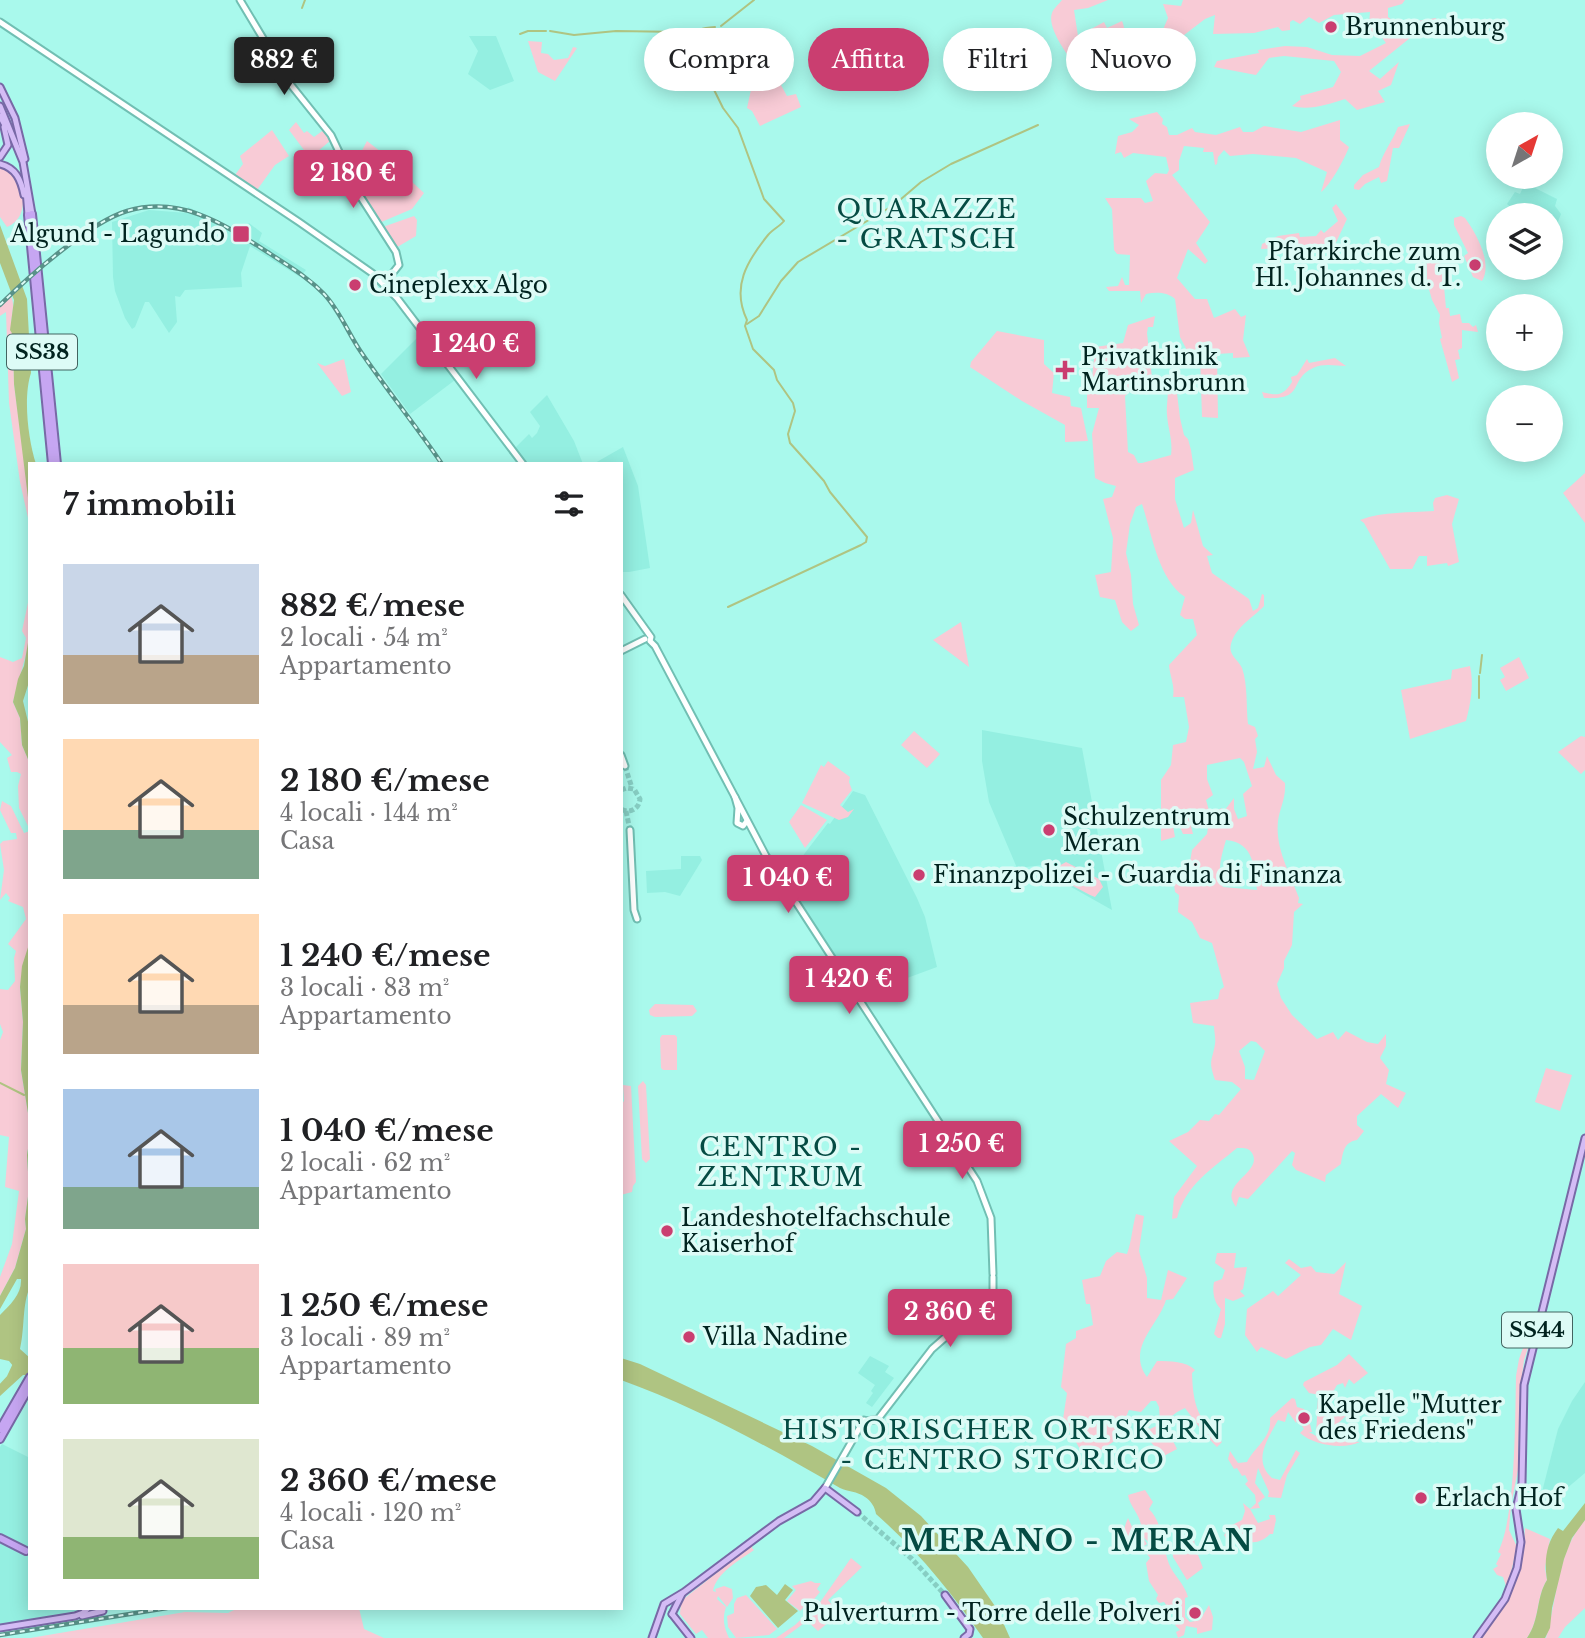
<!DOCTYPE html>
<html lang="it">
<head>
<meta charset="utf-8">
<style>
  body { margin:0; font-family:"Libre Baskerville",serif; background:#f2f2f2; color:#202124; height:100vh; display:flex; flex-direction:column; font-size:26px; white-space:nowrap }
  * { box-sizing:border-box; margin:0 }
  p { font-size:23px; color:#757577 }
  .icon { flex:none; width:38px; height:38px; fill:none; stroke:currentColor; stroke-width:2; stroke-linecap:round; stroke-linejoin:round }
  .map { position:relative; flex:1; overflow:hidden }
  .panel { position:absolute; left:28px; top:462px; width:595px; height:1148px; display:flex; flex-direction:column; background:#fff; border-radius:0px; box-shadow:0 4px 18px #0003 }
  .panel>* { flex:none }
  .hud { position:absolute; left:644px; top:28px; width:665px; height:63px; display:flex; gap:14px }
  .needle { width:46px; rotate:39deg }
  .buttons { position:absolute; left:1486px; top:112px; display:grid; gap:14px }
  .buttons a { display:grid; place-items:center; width:77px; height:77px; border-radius:50%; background:#fff; box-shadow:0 4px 18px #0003; font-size:35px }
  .price { position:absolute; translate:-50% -60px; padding:0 16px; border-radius:7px; background:#ca3e70; color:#fff; font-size:23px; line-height:46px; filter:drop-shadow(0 2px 4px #0008) }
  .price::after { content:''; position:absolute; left:50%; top:42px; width:21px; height:16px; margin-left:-10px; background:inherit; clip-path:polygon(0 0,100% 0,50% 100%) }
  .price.selected { background:#222; color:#fff }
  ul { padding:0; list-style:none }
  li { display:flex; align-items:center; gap:21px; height:175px; padding:0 35px }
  li span { display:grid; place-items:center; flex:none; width:196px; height:140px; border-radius:0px; color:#555 }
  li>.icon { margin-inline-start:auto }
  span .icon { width:84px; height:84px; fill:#fffc; stroke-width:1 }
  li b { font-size:30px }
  h2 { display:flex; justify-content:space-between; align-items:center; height:84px; padding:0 35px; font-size:30px }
  .pill { padding:0 24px; border-radius:32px; background:#fff; box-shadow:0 4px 18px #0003; font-size:24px; line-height:63px }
  .pill.selected { background:#ca3e70; color:#fff }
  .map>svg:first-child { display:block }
  .built { fill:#94efe1 }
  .green { fill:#f8cbd6; fill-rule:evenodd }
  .water { fill:#afc482 }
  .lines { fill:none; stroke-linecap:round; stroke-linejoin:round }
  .stream { stroke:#afc482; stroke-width:2 }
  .river { stroke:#afc482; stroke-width:7 }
  .secondary-tunnel { stroke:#87cec3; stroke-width:5; stroke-dasharray:5 2.5; stroke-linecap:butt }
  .primary-tunnel { stroke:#87cec3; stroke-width:5; stroke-dasharray:5 2.5; stroke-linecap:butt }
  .secondary-casing { stroke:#71bfb3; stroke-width:9 }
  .primary-casing { stroke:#7869a6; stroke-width:9 }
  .trunk-casing { stroke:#7869a6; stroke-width:10 }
  .secondary { stroke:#fff; stroke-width:5 }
  .primary { stroke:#d4bcf5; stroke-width:5 }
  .trunk { stroke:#c6a6f2; stroke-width:6 }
  .rail-casing { stroke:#589289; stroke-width:4.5 }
  .rail { stroke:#ddfbf6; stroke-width:2; stroke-dasharray:5; stroke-linecap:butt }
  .poi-dot { fill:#ca3e70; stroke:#ddfbf6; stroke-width:2.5 }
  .labels { text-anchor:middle; stroke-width:7; stroke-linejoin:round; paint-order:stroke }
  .shield { fill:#ddfbf6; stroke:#436460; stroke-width:2 }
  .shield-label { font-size:21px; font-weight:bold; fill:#01231f }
  .poi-label { font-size:23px; fill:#01231f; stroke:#ddfbf6; text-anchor:start }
  .quarter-label { font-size:26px; letter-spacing:2px; fill:#054b43; stroke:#ddfbf6 }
  .district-label { font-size:30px; font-weight:bold; letter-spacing:2px; fill:#054b43; stroke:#ddfbf6 }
</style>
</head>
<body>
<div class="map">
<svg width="1585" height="1638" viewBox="0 0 1585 1638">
  <rect width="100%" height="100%" fill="#a9f9ec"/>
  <g class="built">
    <polygon points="469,36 496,36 514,81 490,90 468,74 478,51"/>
    <polygon points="1525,183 1557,199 1555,206 1561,214 1557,224 1551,222 1550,215 1520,215 1507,204 1515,192 1520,194"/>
    <polygon points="188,207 243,232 249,223 262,233 259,241 306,270 300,277 250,246 241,273 242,287 185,290 180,297 175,296 177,322 169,333 149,302 145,302 135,327 132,329 125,318 115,291 113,277 112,222 149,210 187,213"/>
    <polygon points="421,334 455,380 410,414 381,374"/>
    <polygon points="547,395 574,441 583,464 527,464 515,448 529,434 532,438 537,433 540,426 530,412"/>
    <polygon points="623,447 638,486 650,568 629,572 621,572 621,464 595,463"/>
    <polygon points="982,730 1082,748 1112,910 1048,874 1053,864 1017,868 989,802 982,761"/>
    <polygon points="853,791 865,795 917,898 925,917 937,967 899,981 863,1000 785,879 828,823 830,824"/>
    <polygon points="681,856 700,856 702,860 680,896 665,892 647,893 646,871 681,869"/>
    <polygon points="870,1356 889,1366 885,1372 894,1378 872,1407 866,1403 873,1393 871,1391 875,1385 858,1373"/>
    <polygon points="1585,1382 1585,1473 1547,1505 1542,1499 1543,1488 1558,1429 1572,1401"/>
    <polygon points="2,1444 30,1458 30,1608 110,1608 0,1626 0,1447"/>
  </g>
  <g class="green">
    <path d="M1062,0h46l-20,8 -14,2 4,26 26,-14 3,6 15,-7c7,16 -4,25 6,45l-9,5 -10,15 -18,-7 8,-13 19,-18 -9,-14 -24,8 5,4 -19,14c-7,-10 -24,-34 -19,-47 1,-4 7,-9 10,-13z"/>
    <path d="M1183,0h222l-3,4 -14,4v9l4,3 25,1 19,-3 -2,17 -13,-5h-11v8l-41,33 11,8 19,-17 -8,23 -13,6 7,11 -28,8 -12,-11c-16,5 -36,12 -53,7l9,-7 -1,-3 33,-9 8,-15 -7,-11 -50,-5 -15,2 -13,17 -42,-8 3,-6 42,-8 -1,-3 27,-4 22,1 25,8 28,1 26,-13 -6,-8 -12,1 2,-24 -36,3 -15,8 -10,-6 -9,7 -7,-4 -3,2v8l-8,1 -4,-4 -24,6 -41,1 2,-19 -10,4 -43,33 -31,12 -6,-10 14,-3 -1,-8 23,-9 7,-16 -5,-14 18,2z"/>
    <polygon points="528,41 542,42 541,53 548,54 554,60 568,58 573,47 577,48 555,81 538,72"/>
    <polygon points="759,53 776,64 774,70 786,81 781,85 787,96 796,94 801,107 760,126 752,111 747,108"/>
    <path d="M1157,112l6,7 -1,5 5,3 2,8h8l15,-7 3,4 21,3 24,-8 3,5h10l11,-6 37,6 39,-12v20l9,7c-4,11 -19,39 -28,45l6,-20 -31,-14 -43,-4 -23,2 -6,-6 -6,7 -1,7 -2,1 -2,-13h-10l1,-4 -20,-2 -5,15v9l-7,5 38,47 -14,21 12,18 -3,3 -17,-15 -11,29 18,21h12l7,19 21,-9 6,8 5,-2 -3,25 7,17 -17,1v-5l-16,1 1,64 -16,-1 -2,-62 -10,1 -10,-19 -5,-38c-8,-7 -19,-7 -29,-5l-5,9 -1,-12h-31l-3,-4 12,-1 4,-9 3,8h4l1,-30 -13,-1 -3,-4 -2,-41 -7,-11h36l4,5 8,-2 -7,-20 9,-8 12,1 2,-4 -3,-13 -33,-4 -9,5 -3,-6 -6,2 3,-18 14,-4 7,-7 -10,-6z"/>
    <polygon points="296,122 304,133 307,131 314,137 325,129 331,140 310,158 289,130"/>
    <path d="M1410,124l-11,24h-6l-6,33 -6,2 -2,-6 -14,7 -6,6 -5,-1v-4l9,-10 16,-8c4,-15 13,-25 19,-40z"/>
    <polygon points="272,130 289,156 275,165 257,190 235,175 243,164 240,156"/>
    <polygon points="367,141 412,176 410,180 424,193 412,209 379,223 350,173"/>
    <path d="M0,166c25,8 33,51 7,61l-7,-10z"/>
    <polygon points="1336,204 1347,219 1332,251 1279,248 1261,249 1262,244 1278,236 1299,233 1300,237 1316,236 1321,230 1324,233 1338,221 1332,208"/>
    <polygon points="414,216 417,220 416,236 394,249 380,228"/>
    <path d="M1461,216l4,2c11,15 28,45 17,63l-9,-4 -9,-21 4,-3 -14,-28v-7z"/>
    <polygon points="1426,247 1435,260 1442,265 1446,308 1449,308 1450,316 1460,314 1462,323 1469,323 1473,327 1476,325 1478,332 1462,330 1462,348 1458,350 1460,359 1455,360 1459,378 1452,382 1440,339 1442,338 1439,323 1440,315 1432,300 1427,282"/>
    <path d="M11,296c6,13 -4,26 2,39l1,49 13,94 3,49 -10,-45 -11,-79 -3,-91 -6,4v-9z"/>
    <path d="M1155,316l-2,11h-5l-1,6 5,45 -22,-3 2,15 -7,6 3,56 6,3 4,8h4l29,-8c2,-15 -3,-26 -4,-40 -1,-10 2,-19 0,-29l9,-1 4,33 4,17 4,4 3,11 3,20 -19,8v21l9,29 7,-5 2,-13 10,36 10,9 -6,1 5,17 37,26 4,12 5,-3 4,-14 2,1v11c-11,12 -28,20 -33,38 -3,11 7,15 11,24 6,17 4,39 6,56l7,3 3,9 -3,3 2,13 -4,17 11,-2 3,-11 9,19 9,8c1,16 -5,24 -7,38 -3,28 12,52 21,77l-1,5 5,1 -9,8 -2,33 -8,16v7l-7,16 4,14 11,17 25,24 16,-7 5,8 8,-9 21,11 11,2 8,-10v12l-6,12 9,12 -3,14 20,9 -8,15 -17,-14 -24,22v9l7,6 -7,9c-13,2 -14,12 -16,24l-15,11 -1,7 -29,-12 -4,-5 3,-12 -3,-2 -44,48 -9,-2 -3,10c-3,-5 -6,-9 -4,-15 4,-14 29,-24 20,-39 -4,-6 -9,-5 -15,-5 -25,21 -51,36 -60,70l-5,1 2,-22 23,-31 -28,-25 19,-9 12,-12 9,1 6,-7 4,1 22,-26 -9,-7 -17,-2c-7,-20 -3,-18 0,-36 1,-5 -1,-13 -1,-18l-21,-3 -3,-20 28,-4 2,-9 4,-3 -12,-44 -12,-5 -8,-16 -14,-10 1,-17 -4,-3 -1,-8 13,-4 5,-30 15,-16 1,-6 -7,-5 -5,-9h-8l5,20h-10l-5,-11 -5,3 2,11 -14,4v-61l10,-15 2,-20 13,-3 3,-15 -5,-30h-11c2,-12 -3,-20 -4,-32l28,-30 -4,-16h-8l-5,-4 5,-18c-27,-18 -33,-63 -43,-93l-6,3 -6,17 -4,29 5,22 2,29 6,21 -8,6 -9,-9 -7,-22 -15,-3 -5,-22 16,-3 2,-34 -10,-39 9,-2 4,-11 -11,-3 -10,-5 -3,-44 7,-26h-12v-29l5,-1 3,-31 28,-4 5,-18zM1240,758l4,4 8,24 -9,8 4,22 -9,3 -4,-10v-11l-12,16v-6l-12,6 -4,-14 7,-5 -6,-16v-14zM1226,840c29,3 28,28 31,50l-34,-3c-6,-17 -2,-30 3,-47zM1251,1041l5,1 9,9 -11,29 -9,-1v-12l-6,-16z"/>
    <polygon points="997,331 1044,340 1044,364 1054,373 1052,393 1070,397 1071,406 1081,408 1088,441 1065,442 1065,425 1022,401 970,367 971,362"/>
    <path d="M1335,358l11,8c-11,0 -22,-3 -33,2 -26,13 -6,32 -49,30l-2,-6c16,4 21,4 30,-10l-1,-5 6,-2 10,-16 2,4z"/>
    <polygon points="344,359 351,392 342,396 317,363 325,366"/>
    <polygon points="1585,473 1585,523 1563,493"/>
    <path d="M1447,495l12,4 -7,25 7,38 -11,4 -1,-3 -20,3v-10h-8l-7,13h-22l-26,-46 -4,-3c24,-9 49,-7 74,-9l-1,-8 2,-5z"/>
    <polygon points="30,593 29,643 13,702 20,718 22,745 30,764 30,830 19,808 18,786 21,774 17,772 11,772 7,758 12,755 0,742 0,657 13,662 22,658 26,638 22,631"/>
    <polygon points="961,622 969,667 933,640"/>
    <polygon points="1519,657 1529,678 1506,691 1500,680 1505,677 1500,668"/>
    <path d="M1470,666c4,18 1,36 -4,55l-56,18 -9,-49 50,-11 1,-9z"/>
    <polygon points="914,731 940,754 927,768 901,745"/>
    <polygon points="1581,736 1585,737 1585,770 1581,774 1558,752"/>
    <polygon points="828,761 850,777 849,782 852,790 840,805 848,812 854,809 848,817 839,820 802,803 821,765 824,767"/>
    <polygon points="2,801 11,806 24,833 30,831 30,941 20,987 23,1022 21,1070 28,1113 30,1136 27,1155 29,1189 25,1219 26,1229 15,1268 0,1296 0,1277 12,1244 19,1191 5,1187 9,1137 0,1135 0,1040 3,1032 0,1024 0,989 8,990 15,981 14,958 16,951 8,944 26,919 23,907 8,901 10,898 6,893 0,900 4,870 0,844 3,841 17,839 16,833 11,833 0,810"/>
    <polygon points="801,805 827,820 805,848 789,822"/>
    <polygon points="1066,862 1099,879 1103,887 1095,897 1090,895 1058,878 1057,867"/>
    <polygon points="655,1004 693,1005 697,1011 692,1016 655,1017 650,1015 649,1010"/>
    <polygon points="662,1035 675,1035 677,1037 677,1070 663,1070 661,1068 660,1038"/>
    <polygon points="1546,1068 1572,1075 1560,1111 1535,1102"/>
    <polygon points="643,1081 646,1085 650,1159 646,1163 642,1159 638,1086"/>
    <polygon points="623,1085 631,1086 636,1182 633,1186 632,1192 621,1195 621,1105 624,1101"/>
    <path d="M1136,1214l8,2 -5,35 8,27v20l14,2 7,-30 19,8 -14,21 -7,1c-8,26 -40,48 -19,77l10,-16c13,0 29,0 38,9l-3,3c1,33 6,46 30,69l-5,5 -12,-12 -20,-27c-26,12 -18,20 -8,41l-17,9v-4l-16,-21 -6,-1 1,-3 8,-2 3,2 10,-5 -1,-17 -3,-6h-5l-10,11 -12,-2 -6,14 2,10 -39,26 -23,-41 4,-26 -6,-6 5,-43 10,-6v-7l17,-6 -3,-21h-4l-4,-24 18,-4 6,-15 11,-9 10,2c5,-14 5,-26 9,-40z"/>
    <path d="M1217,1253h19l-2,15 13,-1 -4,22 -3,2 5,5 -12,5 -8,-3v26l-4,14h-3l-4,-4 7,-25c-7,-6 -9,-18 -7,-27l8,-3 3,-9 -10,-7z"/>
    <polygon points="1289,1259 1301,1268 1311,1266 1316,1272 1334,1274 1346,1262 1339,1294 1362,1306 1351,1340 1333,1329 1321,1345 1310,1347 1286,1359 1261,1347 1257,1352 1245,1335 1247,1309 1273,1291 1278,1296 1301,1275 1285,1263"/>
    <path d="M1528,1334l2,8 -6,18 -4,34 -2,76 -7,35 -2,25 8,17 -10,42 -4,-12 -6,-2 -4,-6 5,-3 -2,-2 5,-10 -3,-2c18,-35 17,-134 18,-176l3,-17z"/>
    <polygon points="1349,1354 1368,1373 1354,1384 1349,1379 1345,1388 1343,1383 1337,1385 1330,1397 1309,1393 1303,1385 1304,1382 1337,1365"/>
    <path d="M1318,1396l7,2 3,13 9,2 3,-10 6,13 -24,22 38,4c-17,8 -47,3 -60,-9l4,-4 -2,-3 3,-9h-7l-2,6 -8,-11 -3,10 -7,-2c-10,19 -26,40 -6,58l8,2 16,-30 4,3 -13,22 -6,23 -13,-1 1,-5 -11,-24 -3,15 10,14 -7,6 2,5 -10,1 8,14 12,-4 -1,-4h6l1,5 -3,14h-3c-13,14 -27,6 -43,6l-3,-5 4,-5 -2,-2 16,-8 3,-9 -2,-8 7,6 6,-6 -1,-8 -10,-11 3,-3 -3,-6 -3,1 -5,-8 -3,1 -6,-10 2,-8 8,12 9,-1c8,-16 25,-24 23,-44l22,-20 3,1 2,8 7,2 8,12 -5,3h3l2,8h-3l7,4z"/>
    <path d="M1145,1490l8,12 -4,7c14,14 13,36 20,55 5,12 15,19 19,33l-3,1v19l5,5 10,-2 9,-15 4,12 -1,13 -15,4v-6l-11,-2 -2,9 -6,3 -2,-6 4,-2 -5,-5 6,-5v-2l-8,-4 -9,-12 -5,1 -3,-4 2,-4 -9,-14 -3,-18 4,-5 -6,-8 6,-7 -7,-6 4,7 -3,2 -6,-5v9c-14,-12 -17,-16 -10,-32l5,11 8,-4c-2,-12 -11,-18 -13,-30z"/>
    <path d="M1585,1520v88l-20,19 -7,11h-12c11,-37 11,-87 39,-118z"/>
    <path d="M1525,1528l25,11 -5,29 2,12c-11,17 -7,40 -20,58h-46c32,-42 40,-57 44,-110z"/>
    <polygon points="1194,1538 1195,1547 1203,1568 1187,1580 1173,1557 1172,1548"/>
    <path d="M753,1544l-1,4 2,2c-14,10 -38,23 -41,41l3,1 -1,-3 9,-3 8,3 1,9 -6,9 -9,-11 -1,3 9,8c-4,12 -2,20 3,31h-21l-6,-8 -6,4 -16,-20 1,-13z"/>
    <polygon points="851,1558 862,1567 828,1600 839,1614 818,1631 807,1621 784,1638 776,1638 795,1625 811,1610 814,1611"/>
    <polygon points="811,1581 815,1583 821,1583 817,1589 820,1592 810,1604 808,1603 800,1611 787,1601 796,1590 792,1586"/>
    <polygon points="746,1595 777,1629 769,1635 736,1638 728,1627 727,1616 734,1613 734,1604 737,1598"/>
    <polygon points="238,1608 359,1608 364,1629 384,1638 30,1638 185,1612 228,1613"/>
  </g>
  <g class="water">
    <path d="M0,225l27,74 4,74c-8,24 -3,66 5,91h-6v50l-16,-130 -1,-49 -3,-5 4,-30 -14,-37z"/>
    <polygon points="30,631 30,679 23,701 30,730 30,764 22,745 20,718 13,702 18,679 24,666"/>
    <path d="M30,941v346c-8,17 -5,41 -10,62l10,9v17h-7l-23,21v-8l13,-13 1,-8 -5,-6 -9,-2v-44c10,-10 22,-21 21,-36h-4l-17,30v-13l15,-28 11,-39 -1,-10 4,-30 -2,-34 3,-19 -2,-23 -7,-43 2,-48 -3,-35 2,-21z"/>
    <path d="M621,1358l19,6 172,82 74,42 35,28 47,51 29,42 13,29h-27c-32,-46 -65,-87 -107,-124 -1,-7 -5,-13 -11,-17 -8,-6 -17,-5 -25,-9 -71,-41 -142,-80 -219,-108z"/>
    <path d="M1585,1503v17l-13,18 -8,21 -12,49 -2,20 -5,10h-18c13,-18 9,-41 20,-58 -3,-20 -1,-36 11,-52l5,3z"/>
    <polygon points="785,1584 793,1590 785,1600 798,1611 778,1628 750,1596 756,1587 766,1585 777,1595"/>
  </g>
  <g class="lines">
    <g class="stream">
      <polyline points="302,8 305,0"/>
      <polyline points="721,26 754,0"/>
      <path d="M715,27c-12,1 -19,2 -26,12l34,69 15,20 26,71 20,22c-4,5 -11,8 -16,14 -21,26 -37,52 -21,85l-2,6 8,23 21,21 3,10 16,23 2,8 -7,23 2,9 34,38 6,11 37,45 -1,5 -5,3 -133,62"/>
      <polyline points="550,31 574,35 616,31 682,32 685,33 688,38"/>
      <polyline points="520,34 528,31 546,31"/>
      <polyline points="747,324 759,316 781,281 798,262 894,205 921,182 951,164 1038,125"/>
      <polyline points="1480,673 1482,655"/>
      <polyline points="1479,676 1479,698"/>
      <polyline points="0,1083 24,1095"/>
    </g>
    <polyline class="river" points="0,1389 10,1378 17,1363"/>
    <g class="secondary-tunnel">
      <polyline points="625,766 632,788"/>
      <path d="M621,790l6,-2 7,1 6,10c-1,10 -10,15 -19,10"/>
      <polyline points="626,811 630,830"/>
    </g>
    <polyline class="primary-tunnel" points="857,1512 912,1559 945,1595"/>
    <g class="secondary-casing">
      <g id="secondary">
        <polyline points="240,0 291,85 331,135 360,196 396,252 399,265 384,284"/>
        <polyline points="0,22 299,222 372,273 397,298 523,464"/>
        <polyline points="621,595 651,637 650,641 655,646 735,797 738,808 737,823 743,826 747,821"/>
        <polyline points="621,651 645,639"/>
        <polyline points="621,755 625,766"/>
        <polyline points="735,797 766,856 977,1181 991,1218 993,1274"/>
        <polyline points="630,830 634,910 637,919"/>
        <polygon points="852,996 855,999 851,1003 848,1000"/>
        <polyline points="868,1421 878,1419 932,1349 988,1300 993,1292 993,1277"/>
        <polyline points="825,1488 864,1420 868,1421"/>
      </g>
    </g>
    <g class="primary-casing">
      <g id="primary">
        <polyline points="0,87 15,118 25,159"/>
        <polyline points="0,106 23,162 32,214"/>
        <polyline points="0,116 6,127"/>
        <polyline points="0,157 8,145 4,127"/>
        <path d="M0,164c16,4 21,16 24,31"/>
        <polyline points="26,190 28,215"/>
        <polyline points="945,1595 970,1629 969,1634 964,1638"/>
        <polyline points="672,1614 691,1638"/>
        <polyline points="672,1614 682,1594"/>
        <polyline points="82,1616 103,1611"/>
        <polyline points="0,1628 75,1616 83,1613 88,1608"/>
        <polyline points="652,1638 664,1604 684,1592 779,1521 813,1502 825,1488 857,1512"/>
        <polyline points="1477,1638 1505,1599 1517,1568 1521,1542 1516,1509 1522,1483 1524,1385 1585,1138"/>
      </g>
    </g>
    <g class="trunk-casing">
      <g id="trunk">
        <polyline points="32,214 57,464"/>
        <polyline points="28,215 52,464"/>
        <polyline points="0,1429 30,1377"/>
        <polyline points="0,1439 30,1386"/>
        <polyline points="0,1538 26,1551"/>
      </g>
    </g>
    <use href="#secondary" class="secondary"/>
    <use href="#primary" class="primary"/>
    <use href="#trunk" class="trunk"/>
    <g class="rail-casing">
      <g id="rail">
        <path d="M0,305c28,-28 90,-83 127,-94 55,-16 98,14 142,42 19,13 39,24 55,41 16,17 24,39 37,58 26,38 55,74 81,112"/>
        <polyline points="0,1635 167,1608"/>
      </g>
    </g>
    <use href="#rail" class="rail"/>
  </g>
  <g class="poi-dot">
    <circle cx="1331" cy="27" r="7"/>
    <rect x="232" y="225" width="18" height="18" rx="3.5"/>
    <circle cx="1475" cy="265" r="7"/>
    <circle cx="355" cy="285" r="7"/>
    <path d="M1061.5 359.5h7v7h7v7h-7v7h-7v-7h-7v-7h7z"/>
    <circle cx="1049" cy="830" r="7"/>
    <circle cx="919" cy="875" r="7"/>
    <circle cx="667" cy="1231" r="7"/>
    <circle cx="689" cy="1337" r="7"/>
    <circle cx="1304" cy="1418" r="7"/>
    <circle cx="1421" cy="1498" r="7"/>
    <circle cx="1195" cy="1613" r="7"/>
  </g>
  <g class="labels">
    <g class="shield">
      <rect x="7" y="334.5" width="70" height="35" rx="5"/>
      <rect x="1502" y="1312.5" width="70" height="35" rx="5"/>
    </g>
    <g class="shield-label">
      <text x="42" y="359">SS38</text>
      <text x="1537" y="1337">SS44</text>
    </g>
    <g class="poi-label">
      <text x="1345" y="35">Brunnenburg</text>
      <text x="225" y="242" text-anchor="end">Algund - Lagundo</text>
      <text x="1461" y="260" text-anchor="end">Pfarrkirche zum<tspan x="1461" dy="26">Hl. Johannes d. T.</tspan></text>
      <text x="369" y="293">Cineplexx Algo</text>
      <text x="1081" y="365">Privatklinik<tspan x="1081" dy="26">Martinsbrunn</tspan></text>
      <text x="1063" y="825">Schulzentrum<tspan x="1063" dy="26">Meran</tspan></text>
      <text x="933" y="883">Finanzpolizei - Guardia di Finanza</text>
      <text x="681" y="1226">Landeshotelfachschule<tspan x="681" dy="26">Kaiserhof</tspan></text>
      <text x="703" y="1345">Villa Nadine</text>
      <text x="1318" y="1413">Kapelle "Mutter<tspan x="1318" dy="26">des Friedens"</tspan></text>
      <text x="1435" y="1506">Erlach Hof</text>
      <text x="1181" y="1621" text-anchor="end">Pulverturm - Torre delle Polveri</text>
    </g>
    <g class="quarter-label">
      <text x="927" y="218">QUARAZZE<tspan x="927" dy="30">- GRATSCH</tspan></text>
      <text x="781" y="1156">CENTRO -<tspan x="781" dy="30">ZENTRUM</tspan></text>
      <text x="1003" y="1439">HISTORISCHER ORTSKERN<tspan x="1003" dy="30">- CENTRO STORICO</tspan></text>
    </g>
    <g class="district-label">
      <text x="1078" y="1551">MERANO - MERAN</text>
    </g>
  </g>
</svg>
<div class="buttons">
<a><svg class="needle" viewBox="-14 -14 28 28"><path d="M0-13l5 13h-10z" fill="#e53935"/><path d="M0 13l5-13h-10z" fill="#757577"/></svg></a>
<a><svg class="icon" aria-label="layers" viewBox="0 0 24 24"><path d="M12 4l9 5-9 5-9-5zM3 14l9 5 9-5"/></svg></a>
<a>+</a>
<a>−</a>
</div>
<b class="price selected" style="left:284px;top:97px">882 €</b>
<b class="price" style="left:353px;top:210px">2 180 €</b>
<b class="price" style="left:476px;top:381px">1 240 €</b>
<b class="price" style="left:788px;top:915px">1 040 €</b>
<b class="price" style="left:849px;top:1016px">1 420 €</b>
<b class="price" style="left:962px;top:1181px">1 250 €</b>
<b class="price" style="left:950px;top:1349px">2 360 €</b>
<div class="hud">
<a class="pill">Compra</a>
<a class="pill selected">Affitta</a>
<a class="pill">Filtri</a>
<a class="pill">Nuovo</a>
</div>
<section class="panel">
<h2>7 immobili<svg class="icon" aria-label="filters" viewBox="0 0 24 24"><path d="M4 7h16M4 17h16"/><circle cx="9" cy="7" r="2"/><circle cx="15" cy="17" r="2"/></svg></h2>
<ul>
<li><span style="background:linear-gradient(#c9d6e8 65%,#b9a48a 0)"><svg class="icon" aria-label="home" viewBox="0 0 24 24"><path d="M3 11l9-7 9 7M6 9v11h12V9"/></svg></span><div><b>882 €/mese</b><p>2 locali · 54 m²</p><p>Appartamento</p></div></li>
<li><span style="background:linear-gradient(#ffd9b3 65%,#7fa58c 0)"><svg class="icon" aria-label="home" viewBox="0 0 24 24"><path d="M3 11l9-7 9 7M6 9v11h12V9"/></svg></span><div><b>2 180 €/mese</b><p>4 locali · 144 m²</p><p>Casa</p></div></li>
<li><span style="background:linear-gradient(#ffd9b3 65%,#b9a48a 0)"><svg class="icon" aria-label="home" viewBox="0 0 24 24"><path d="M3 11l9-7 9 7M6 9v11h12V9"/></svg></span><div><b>1 240 €/mese</b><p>3 locali · 83 m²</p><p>Appartamento</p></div></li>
<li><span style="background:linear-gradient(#a9c7e8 70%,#7fa58c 0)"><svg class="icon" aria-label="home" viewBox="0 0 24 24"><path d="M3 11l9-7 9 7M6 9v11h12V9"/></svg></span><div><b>1 040 €/mese</b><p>2 locali · 62 m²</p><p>Appartamento</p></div></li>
<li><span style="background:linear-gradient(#f6c9c9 60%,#8fb573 0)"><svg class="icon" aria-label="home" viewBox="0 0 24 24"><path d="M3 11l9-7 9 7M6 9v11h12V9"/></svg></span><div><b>1 250 €/mese</b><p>3 locali · 89 m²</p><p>Appartamento</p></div></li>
<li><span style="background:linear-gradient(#dfe7d0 70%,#8fb573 0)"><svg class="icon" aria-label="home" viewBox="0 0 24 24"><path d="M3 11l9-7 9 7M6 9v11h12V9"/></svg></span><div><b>2 360 €/mese</b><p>4 locali · 120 m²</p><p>Casa</p></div></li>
</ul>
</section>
</div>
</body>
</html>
